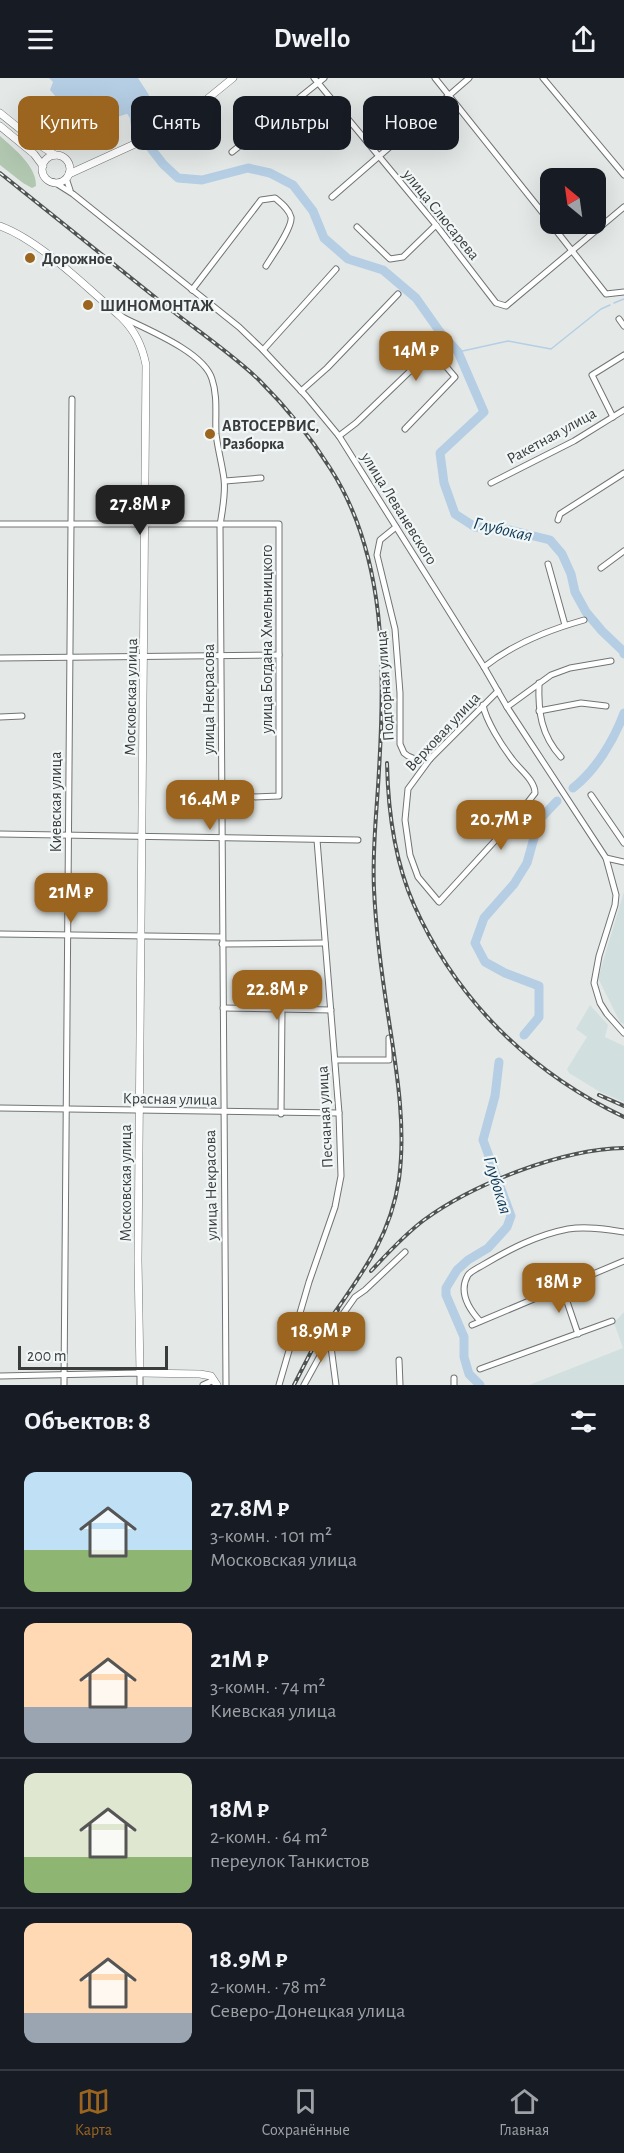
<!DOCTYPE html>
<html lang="ru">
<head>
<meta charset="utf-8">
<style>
  body { margin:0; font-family:"Alegreya Sans",sans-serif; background:#20242c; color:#f1f3f6; height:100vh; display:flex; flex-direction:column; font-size:22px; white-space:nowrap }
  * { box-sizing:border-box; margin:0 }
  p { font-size:20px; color:#9ea1a6 }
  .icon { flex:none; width:33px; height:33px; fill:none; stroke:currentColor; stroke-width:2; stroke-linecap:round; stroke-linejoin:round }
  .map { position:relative; height:1307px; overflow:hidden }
  .drawer { display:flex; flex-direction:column; background:#171b24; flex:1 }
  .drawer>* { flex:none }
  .banner { position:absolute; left:18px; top:18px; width:588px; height:54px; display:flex; gap:12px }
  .needle { width:39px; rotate:331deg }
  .buttons { position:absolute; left:540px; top:90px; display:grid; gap:12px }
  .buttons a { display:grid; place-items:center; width:66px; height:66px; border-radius:12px; background:#171b24; box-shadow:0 6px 24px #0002; font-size:30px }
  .scale { position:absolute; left:18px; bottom:15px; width:150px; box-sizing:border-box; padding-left:6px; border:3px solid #3a3c3c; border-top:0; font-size:16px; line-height:21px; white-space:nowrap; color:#3a3c3c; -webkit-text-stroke:4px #f1f6f6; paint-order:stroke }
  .price { position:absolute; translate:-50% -51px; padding:0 14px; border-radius:12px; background:#9c651f; color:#fff; font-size:20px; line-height:39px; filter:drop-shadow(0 2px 3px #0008) }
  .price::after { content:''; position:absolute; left:50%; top:36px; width:18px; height:14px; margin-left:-9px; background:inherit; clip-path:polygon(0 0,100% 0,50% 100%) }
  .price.current { background:#222; color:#fff }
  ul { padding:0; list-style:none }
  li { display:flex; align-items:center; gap:18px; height:150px; padding:0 24px }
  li+li { border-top:2px solid #363941 }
  li span { display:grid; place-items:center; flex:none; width:168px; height:120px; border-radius:12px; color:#555 }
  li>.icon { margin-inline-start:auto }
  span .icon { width:72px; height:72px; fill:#fffc; stroke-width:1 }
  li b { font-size:26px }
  h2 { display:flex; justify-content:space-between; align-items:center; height:72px; padding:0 24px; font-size:26px }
  .chip { padding:0 21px; border-radius:12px; background:#171b24; box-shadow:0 6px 24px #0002; font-size:21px; line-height:54px }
  .chip.current { background:#9c651f; color:#fff }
  header { display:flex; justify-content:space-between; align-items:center; height:78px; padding:0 24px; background:#171b24; font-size:27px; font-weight:700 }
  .dock { display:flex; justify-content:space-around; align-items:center; height:84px; border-top:2px solid #363941; background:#171b24; font-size:16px; color:#9ea1a6 }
  .dock a { display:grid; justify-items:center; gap:3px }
  .dock .current { color:#9c651f }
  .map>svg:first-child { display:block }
  .built { fill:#d1e0df }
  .green { fill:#b1c7b0 }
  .water { fill:#b5cee4 }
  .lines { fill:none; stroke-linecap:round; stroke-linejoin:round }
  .stream { stroke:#b5cee4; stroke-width:1.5 }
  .river { stroke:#b5cee4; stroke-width:9 }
  .minor-casing { stroke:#707474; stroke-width:7 }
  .major-casing { stroke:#707474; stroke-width:8 }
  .minor { stroke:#fff; stroke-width:5 }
  .major { stroke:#fff; stroke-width:7 }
  .rail-casing { stroke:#505352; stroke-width:4 }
  .rail { stroke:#f1f6f6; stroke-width:1.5; stroke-dasharray:4.5; stroke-linecap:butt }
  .poi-dot { fill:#9c651f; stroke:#f1f6f6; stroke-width:2 }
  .labels { text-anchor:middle; stroke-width:4.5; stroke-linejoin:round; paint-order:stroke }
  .street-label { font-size:16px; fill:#3a3c3c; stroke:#f1f6f6 }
  .poi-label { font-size:16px; font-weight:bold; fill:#3a3c3c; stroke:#f1f6f6; text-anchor:start }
  .water-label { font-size:18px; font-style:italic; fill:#0d3756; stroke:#f1f6f6 }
</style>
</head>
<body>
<header><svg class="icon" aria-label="menu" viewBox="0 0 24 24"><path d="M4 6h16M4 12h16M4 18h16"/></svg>Dwello<svg class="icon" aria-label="share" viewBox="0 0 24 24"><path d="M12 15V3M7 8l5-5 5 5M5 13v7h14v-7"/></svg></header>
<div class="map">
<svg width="624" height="1307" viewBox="0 0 624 1307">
  <rect width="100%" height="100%" fill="#e4e9e8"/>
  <g class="built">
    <polygon points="624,814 624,946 620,944 598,900"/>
    <polygon points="590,927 608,947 605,959 624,968 624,1024 600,1014 569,995 567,991 587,959 576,951"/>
    <polygon points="624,1234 624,1307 529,1307 623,1270 614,1245"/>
  </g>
  <path class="green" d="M0,58c13,12 37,30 36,50l-4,2 -9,-5 -23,-18z"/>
  <polygon class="water" points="49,0 138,0 149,17 142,31 111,41 93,44 72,30 64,28 50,12 53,4"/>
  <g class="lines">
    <g class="stream">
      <polyline points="614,225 624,221"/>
      <polyline points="458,274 508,263 551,271 601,231 610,227"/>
    </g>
    <g class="river">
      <polyline points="126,26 134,38 136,51 163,86 178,100 202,102 248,90 270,95 293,107 313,133 324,160 348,181 383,192 416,220 440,254 458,274 484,334 440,375 444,405 455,436 475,449 505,451 550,462 562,476 571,496 575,514 586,534 602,553 623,573 624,576"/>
      <path d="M573,710c23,-18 41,-48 51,-75"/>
      <polyline points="524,957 539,939 539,908 505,895 485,884 475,865 484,840 514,806 527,785 539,742 557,723"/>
      <polyline points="480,1307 469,1296 464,1279 464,1259 446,1217 446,1210 457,1192 468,1182 488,1170 507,1149 511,1138 483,1062 495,1018 499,984"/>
    </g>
    <g class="minor-casing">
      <g id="minor">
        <polyline points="314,0 436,147 496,225 506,228 624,129"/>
        <polyline points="435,0 550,144"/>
        <polyline points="543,0 624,97"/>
        <polyline points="232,74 324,0"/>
        <polyline points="66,100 70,112"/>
        <polyline points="54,104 73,116 239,249 263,272 306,318 339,358 484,589 507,629 606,780 616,817 615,827 599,878 594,905 600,925 607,936 624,955"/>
        <polyline points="332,119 469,0"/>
        <polyline points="551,146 606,216 624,214"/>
        <polyline points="357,149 390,181 403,179 436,147"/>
        <path d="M192,212l69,-90 14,-2c6,5 14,11 16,19 2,10 -19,39 -25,49"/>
        <path d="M122,239c24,12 82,35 90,62 6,18 3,36 4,55 2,16 6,30 8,45 2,15 -2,32 -4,47l6,859"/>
        <polyline points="619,241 624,248"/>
        <polyline points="263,272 336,191"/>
        <polyline points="301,313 327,290 398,216"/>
        <polyline points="613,339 592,297 624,277"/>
        <polyline points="339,358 356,345 432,272 455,299 405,351"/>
        <polyline points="225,403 261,400"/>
        <polyline points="491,405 574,363 624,332"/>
        <polyline points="558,442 560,436 624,395"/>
        <polyline points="0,446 279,446 279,718 222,720"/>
        <polyline points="396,449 380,462 377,477 395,551 400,615 400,666 404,675 408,678 415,681 430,681"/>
        <polyline points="548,486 565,547"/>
        <polyline points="601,490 624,473"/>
        <polyline points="0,580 279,577"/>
        <path d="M484,589c29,-23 64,-37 100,-47"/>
        <path d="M539,605c-1,29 2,52 22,74"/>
        <path d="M483,627c3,16 19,41 29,54 7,10 23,21 23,34l-21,27 -75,82 -21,-25 -8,-22 -5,-35 3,-31 22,-30 68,-68"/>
        <polyline points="507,629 551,597 570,590 611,583"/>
        <polyline points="539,633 581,625 606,628"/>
        <polyline points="0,639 22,638"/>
        <polyline points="591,717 624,765"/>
        <polyline points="0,756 358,762"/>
        <polyline points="606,780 624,784"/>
        <polyline points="0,856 222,859"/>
        <polyline points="222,866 325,865"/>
        <polyline points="223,930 331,932"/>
        <polyline points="335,982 389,982 389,960"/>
        <polyline points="0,1030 339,1035"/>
        <polyline points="281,1036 282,931"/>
        <polyline points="562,1209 578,1256"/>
        <path d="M480,1243c-11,-12 -22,-29 -12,-46 3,-4 10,-7 15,-10 27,-16 54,-30 85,-36 18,-3 38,0 56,3"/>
        <polyline points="472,1247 624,1183"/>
        <polyline points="330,1261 336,1307"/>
        <polyline points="399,1282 400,1307"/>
        <polyline points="480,1291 612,1243"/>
        <polyline points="0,1298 140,1295 140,1307"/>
        <polyline points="454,1300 454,1307"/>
        <polyline points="64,1307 72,321"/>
        <polyline points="203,1307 214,1302"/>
        <polyline points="279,1307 309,1204 335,1129 341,1098 339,1035 317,762"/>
        <polyline points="304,1307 343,1236 355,1219 365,1212 405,1174"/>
      </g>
    </g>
    <g class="major-casing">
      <g id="major">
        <polyline points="0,35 41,68 55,77"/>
        <polyline points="0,48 34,76 43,88"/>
        <circle cx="56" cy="91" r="14"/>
        <polyline points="69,96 159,55 190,35 233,0"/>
        <path d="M0,148c41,15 87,62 121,91 14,14 21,28 25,48l-8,895 2,113 60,1 11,2 6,9"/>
      </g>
    </g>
    <use href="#minor" class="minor"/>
    <use href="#major" class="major"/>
    <g class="rail-casing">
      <g id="rail">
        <path d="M0,95c54,43 107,86 161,129 31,25 70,51 98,78 27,27 51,56 71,88 57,88 55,201 49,302 -2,40 -7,79 -5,119 2,45 8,88 15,132 8,52 17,106 10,158 -8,55 -35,92 -66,136"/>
        <path d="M387,685c1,48 8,99 27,142 43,96 116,167 210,212"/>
        <polyline points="599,1017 624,1028"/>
        <path d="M371,1193c16,-17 33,-36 53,-51 49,-36 138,-71 200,-72"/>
        <polyline points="294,1307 315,1266 338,1232"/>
      </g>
    </g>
    <use href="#rail" class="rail"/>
  </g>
  <g class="poi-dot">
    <circle cx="30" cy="180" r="6"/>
    <circle cx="88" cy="227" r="6"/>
    <circle cx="210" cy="356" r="6"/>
  </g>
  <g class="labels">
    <g class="street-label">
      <text transform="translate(442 136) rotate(51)" y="6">улица Слюсарева</text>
      <text transform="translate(551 357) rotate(-29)" y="6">Ракетная улица</text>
      <text transform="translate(400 430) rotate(58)" y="6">улица Леваневского</text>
      <text transform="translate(266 561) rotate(-90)" y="6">улица Богдана Хмельницкого</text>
      <text transform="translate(384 608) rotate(-94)" y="6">Подгорная улица</text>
      <text transform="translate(130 619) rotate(-89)" y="6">Московская улица</text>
      <text transform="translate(208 621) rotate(-90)" y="6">улица Некрасова</text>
      <text transform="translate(442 653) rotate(-47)" y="6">Верховая улица</text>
      <text transform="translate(55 724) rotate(-90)" y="6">Киевская улица</text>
      <text transform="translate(170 1020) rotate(1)" y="6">Красная улица</text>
      <text transform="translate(324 1039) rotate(-93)" y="6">Песчаная улица</text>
      <text transform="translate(125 1105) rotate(-90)" y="6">Московская улица</text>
      <text transform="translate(210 1107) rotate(-91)" y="6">улица Некрасова</text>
    </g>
    <g class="poi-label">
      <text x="42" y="186">Дорожное</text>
      <text x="100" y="233">ШИНОМОНТАЖ</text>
      <text x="222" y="353">АВТОСЕРВИС,<tspan x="222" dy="18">Разборка</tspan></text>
    </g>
    <g class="water-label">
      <text transform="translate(503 451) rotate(13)" y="6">Глубокая</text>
      <text transform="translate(498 1107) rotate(73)" y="6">Глубокая</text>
    </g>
  </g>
</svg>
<div class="buttons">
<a><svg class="needle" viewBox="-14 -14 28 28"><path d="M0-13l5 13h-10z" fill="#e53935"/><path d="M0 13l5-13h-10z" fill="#9ea1a6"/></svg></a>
</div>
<div class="scale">200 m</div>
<b class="price" style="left:416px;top:304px">14M ₽</b>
<b class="price current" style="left:140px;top:458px">27.8M ₽</b>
<b class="price" style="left:210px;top:753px">16.4M ₽</b>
<b class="price" style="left:501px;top:773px">20.7M ₽</b>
<b class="price" style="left:71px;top:846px">21M ₽</b>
<b class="price" style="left:277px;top:943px">22.8M ₽</b>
<b class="price" style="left:559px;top:1236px">18M ₽</b>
<b class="price" style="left:321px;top:1285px">18.9M ₽</b>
<div class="banner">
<a class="chip current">Купить</a>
<a class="chip">Снять</a>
<a class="chip">Фильтры</a>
<a class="chip">Новое</a>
</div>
</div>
<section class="drawer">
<h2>Объектов: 8<svg class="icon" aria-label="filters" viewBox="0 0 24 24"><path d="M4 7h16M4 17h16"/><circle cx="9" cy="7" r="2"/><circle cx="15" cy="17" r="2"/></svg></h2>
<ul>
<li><span style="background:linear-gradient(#bfe0f5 65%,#8fb573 0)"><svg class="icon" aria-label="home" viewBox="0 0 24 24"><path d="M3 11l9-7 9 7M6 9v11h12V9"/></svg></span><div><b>27.8M ₽</b><p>3-комн. · 101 m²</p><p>Московская улица</p></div></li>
<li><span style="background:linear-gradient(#ffd9b3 70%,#9aa5b1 0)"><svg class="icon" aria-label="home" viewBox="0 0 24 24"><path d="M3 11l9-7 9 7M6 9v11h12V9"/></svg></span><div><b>21M ₽</b><p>3-комн. · 74 m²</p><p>Киевская улица</p></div></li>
<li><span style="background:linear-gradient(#dfe7d0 70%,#8fb573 0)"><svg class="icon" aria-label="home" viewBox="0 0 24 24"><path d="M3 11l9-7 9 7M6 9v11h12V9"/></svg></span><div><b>18M ₽</b><p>2-комн. · 64 m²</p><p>переулок Танкистов</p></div></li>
<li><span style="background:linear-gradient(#ffd9b3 75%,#9aa5b1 0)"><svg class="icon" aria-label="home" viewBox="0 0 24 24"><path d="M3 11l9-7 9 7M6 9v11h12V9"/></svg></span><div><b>18.9M ₽</b><p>2-комн. · 78 m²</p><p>Северо-Донецкая улица</p></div></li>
</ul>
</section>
<nav class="dock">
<a class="current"><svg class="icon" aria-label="map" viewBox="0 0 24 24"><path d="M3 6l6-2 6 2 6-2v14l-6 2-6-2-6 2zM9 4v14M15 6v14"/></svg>Карта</a>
<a><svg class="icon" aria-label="saved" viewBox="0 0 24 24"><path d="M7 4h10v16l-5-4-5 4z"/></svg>Сохранённые</a>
<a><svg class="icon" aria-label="home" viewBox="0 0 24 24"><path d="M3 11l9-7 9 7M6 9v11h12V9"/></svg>Главная</a>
</nav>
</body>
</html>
